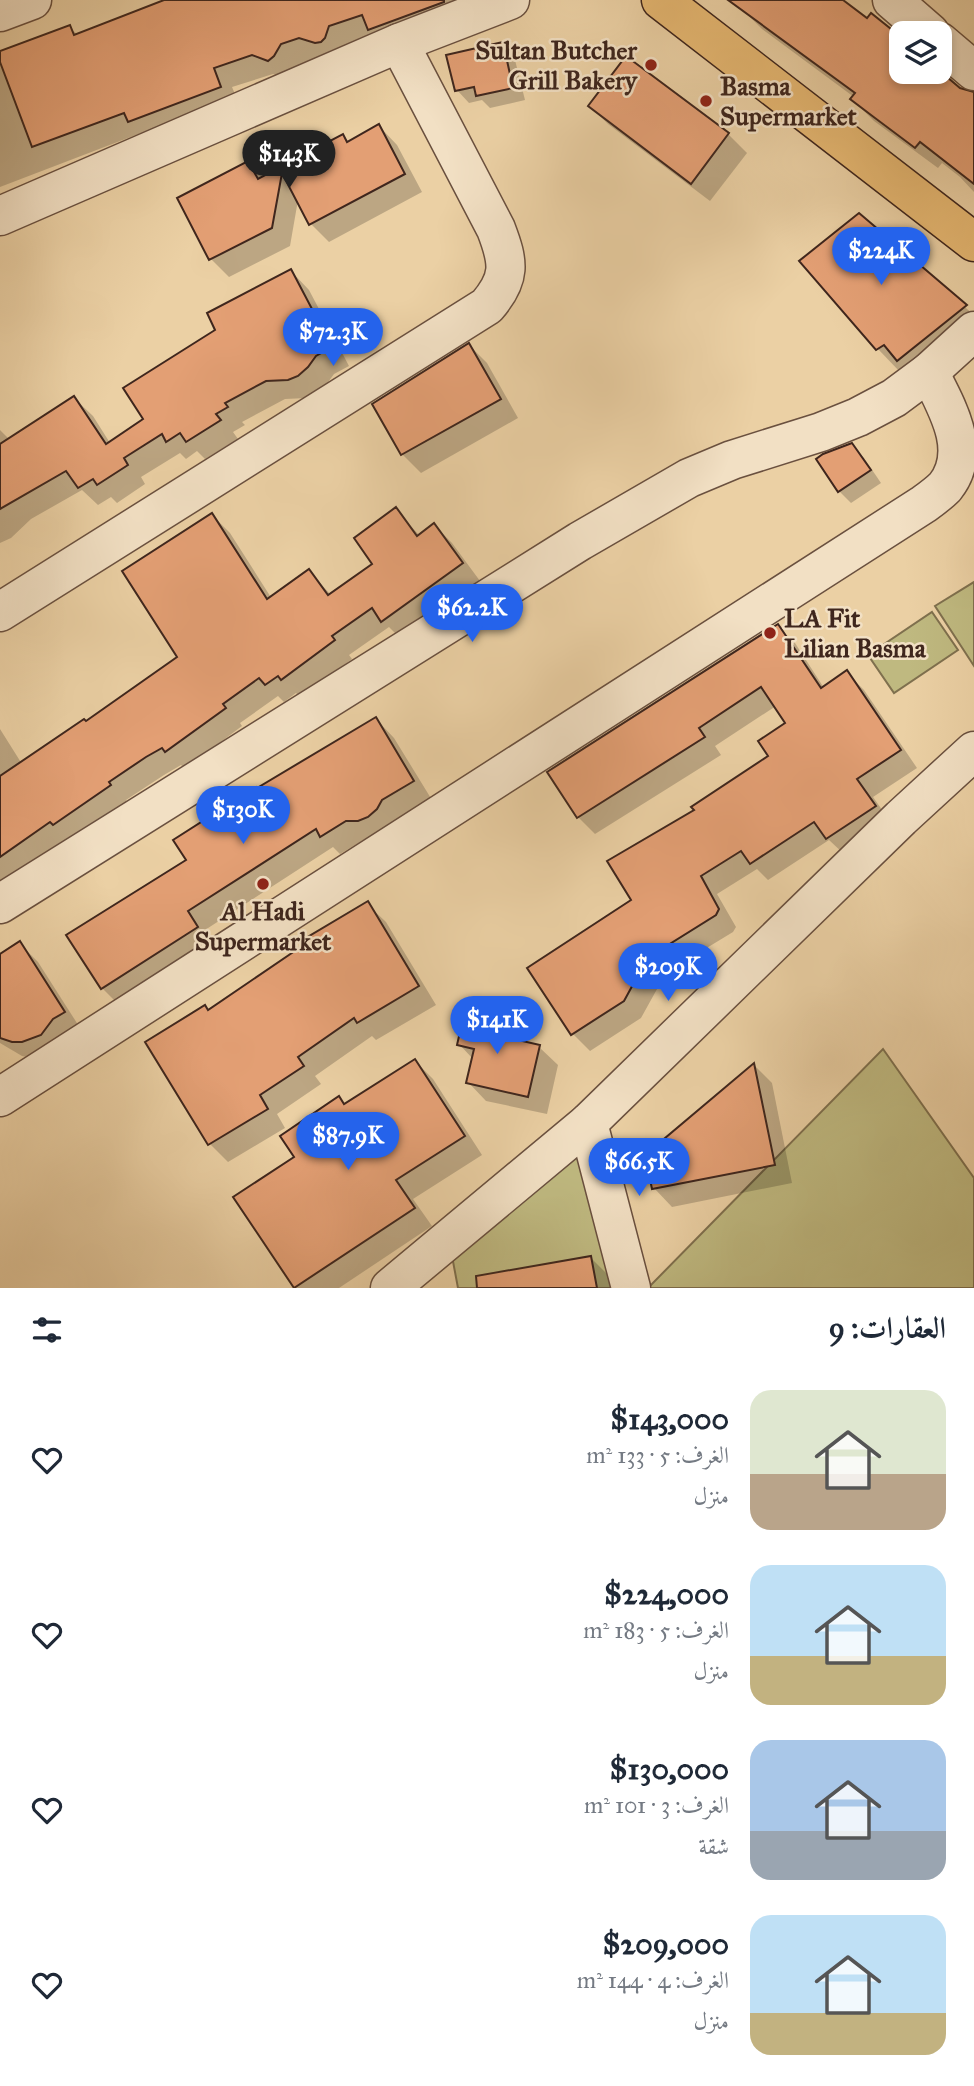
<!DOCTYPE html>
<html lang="ar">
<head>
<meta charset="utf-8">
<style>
  body { margin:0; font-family:"IM FELL Great Primer",Amiri,serif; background:#f2f2f3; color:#1f2937; direction:rtl; height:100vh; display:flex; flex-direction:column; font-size:26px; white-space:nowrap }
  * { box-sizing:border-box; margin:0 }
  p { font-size:23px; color:#747a83 }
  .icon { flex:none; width:38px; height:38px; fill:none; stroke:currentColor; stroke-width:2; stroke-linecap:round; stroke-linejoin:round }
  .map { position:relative; height:1288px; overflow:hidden; direction:ltr }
  .panel { display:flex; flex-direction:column; background:#fff; flex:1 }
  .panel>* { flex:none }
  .fabs { position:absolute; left:889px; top:21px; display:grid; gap:14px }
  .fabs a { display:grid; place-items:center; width:63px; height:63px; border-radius:14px; background:#fff; box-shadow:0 4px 10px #0003; font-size:35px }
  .price { position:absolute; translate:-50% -60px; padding:0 16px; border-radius:24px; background:#2563eb; color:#fff; font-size:23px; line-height:46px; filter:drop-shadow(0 2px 4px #0008) }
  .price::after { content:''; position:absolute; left:50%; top:42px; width:21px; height:16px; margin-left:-10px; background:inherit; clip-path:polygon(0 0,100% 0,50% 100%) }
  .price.on { background:#222; color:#fff }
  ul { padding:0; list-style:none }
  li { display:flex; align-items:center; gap:21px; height:175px; padding:0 28px }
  li span { display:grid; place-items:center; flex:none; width:196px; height:140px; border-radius:21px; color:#555 }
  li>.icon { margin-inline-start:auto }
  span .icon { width:84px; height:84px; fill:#fffc; stroke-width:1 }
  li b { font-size:30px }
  h2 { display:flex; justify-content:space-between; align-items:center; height:84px; padding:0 28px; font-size:30px }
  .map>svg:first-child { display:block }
  .green { fill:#bfb980; stroke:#7f704e; stroke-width:2 }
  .shadow { fill:#0003 }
  .building { fill:#e39f74; stroke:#3f261d; stroke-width:2 }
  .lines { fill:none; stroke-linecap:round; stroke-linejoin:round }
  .minor-casing { stroke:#6a503f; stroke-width:41 }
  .major-casing { stroke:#3f261d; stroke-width:41 }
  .minor { stroke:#f2e0c4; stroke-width:38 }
  .major { stroke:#e6b872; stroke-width:38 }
  .poi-dot { fill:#8f2418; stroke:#f2e0c4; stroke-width:2.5 }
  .labels { text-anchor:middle; stroke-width:5; stroke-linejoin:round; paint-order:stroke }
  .poi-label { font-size:26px; font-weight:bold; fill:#3f261d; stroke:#f2e0c4; text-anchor:start }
</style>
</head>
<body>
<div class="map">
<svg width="974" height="1288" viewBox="0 0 974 1288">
  <rect width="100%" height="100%" fill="#ebd0a4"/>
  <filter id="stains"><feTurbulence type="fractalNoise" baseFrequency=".00286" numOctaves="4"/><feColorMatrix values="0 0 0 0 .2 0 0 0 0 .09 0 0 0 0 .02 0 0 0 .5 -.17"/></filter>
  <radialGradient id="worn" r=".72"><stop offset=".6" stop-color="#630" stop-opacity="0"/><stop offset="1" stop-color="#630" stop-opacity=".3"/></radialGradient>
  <g class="green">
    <polygon points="974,582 974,666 935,606"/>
    <polygon points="932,612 958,650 894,693 868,655"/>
    <polygon points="883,1049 974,1178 974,1288 648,1288"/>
    <polygon points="588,1123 631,1288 458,1288 449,1240"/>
  </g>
  <g class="shadow">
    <polygon points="169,0 519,0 320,56 301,64 294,76 288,79 273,74 232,87 240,106 149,141 141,133 0,187 0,53 69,27 78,35"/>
    <polygon points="747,0 840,0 867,21 871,15 901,39 901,72 938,72 959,89 974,94 974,192 960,177 942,163 938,168 874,121 852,99 854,97 762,29 741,8"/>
    <polygon points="502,44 514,56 525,100 490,108 482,100 469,103 457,90"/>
    <polygon points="674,94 728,134 747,153 710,201 608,124 590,106"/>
    <polygon points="379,126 397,145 422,192 329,242 311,224 298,200 290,246 229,277 211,259 248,163 263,178 343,136 349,142"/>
    <polygon points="859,215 974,315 901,373 878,349"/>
    <polygon points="291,271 309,290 349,366 334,374 326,385 307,398 285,399 242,422 245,425 233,432 238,439 205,459 197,451 186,459 180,453 141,477 145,484 117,503 111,497 98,505 82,490 31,519 11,538 0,543 0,430 10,440 74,398 93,416 110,443 146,420 218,330"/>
    <polygon points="469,345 487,363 518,418 421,473 402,454"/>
    <polygon points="852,445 864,458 881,483 851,503 839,491"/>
    <polygon points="396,510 420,536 434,525 452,543 480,581 400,638 389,627 349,655 352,659 300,697 296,693 284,702 278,696 240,723 242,726 185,769 181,765 164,775 126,800 128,803 0,889 0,729 22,764 86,723 179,657 212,515 230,533 272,599 309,571 331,595 374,564"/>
    <polygon points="777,626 795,643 824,688 847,673 864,690 917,768 873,797 892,824 845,855 829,840 768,880 757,869 717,894 736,927 733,932 682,963 672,962 641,1018 590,1051 573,1034 696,811 770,757 787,723 776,706 715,746 721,755 595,834 578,817"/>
    <polygon points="376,719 394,738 432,800 377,838 365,839 340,854 333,847 205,930 215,946 120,1006 102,988 188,860"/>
    <polygon points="367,904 386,922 436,1005 376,1040 372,1036 315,1076 321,1084 277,1114 285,1128 228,1162 210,1144 148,1042 209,1012"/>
    <polygon points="19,943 38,962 82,1031 41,1060 22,1056 0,1043 0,956"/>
    <polygon points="503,1020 521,1039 521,1043 539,1047 558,1065 547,1114 486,1101 468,1082 473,1059 459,1044"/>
    <polygon points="415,1061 433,1079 482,1155 413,1199 432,1226 339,1288 296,1288 235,1198 297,1157 339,1099 345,1105"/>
    <polygon points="754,1065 772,1083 792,1183 672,1207 654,1188"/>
    <polygon points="591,1258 615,1282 616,1288 494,1288"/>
  </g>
  <g class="building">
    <polygon points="164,0 444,0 444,2 368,30 362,15 329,26 325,38 321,42 315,43 299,38 281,44 274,56 268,61 252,55 214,68 221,87 128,122 124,113 32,147 0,62 0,51 70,25 74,35"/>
    <polygon points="728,0 843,0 867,18 871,13 901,37 901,72 940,71 960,88 974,92 974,184 920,142 915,148 875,118 850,99 855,93"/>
    <polygon points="503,42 513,88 476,96 474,87 455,91 446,55"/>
    <polygon points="626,56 729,133 691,184 588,106"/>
    <polygon points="379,124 405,174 309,225 282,173 272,228 209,260 177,198 248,161 258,179 343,134 347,142"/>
    <polygon points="859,213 967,305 897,361 884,345 876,350 799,261"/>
    <polygon points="291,269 332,347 316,356 308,367 298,376 288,380 266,381 225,403 228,407 216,414 221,420 186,442 180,433 166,442 162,434 124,458 128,465 97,485 93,479 78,488 66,471 0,509 0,444 74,396 106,444 143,419 123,388 215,330 207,313"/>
    <polygon points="469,343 501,399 401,455 372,404"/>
    <polygon points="852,443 871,470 838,492 816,459 823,454"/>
    <polygon points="396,507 417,536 434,523 463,563 381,622 372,608 332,636 335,640 281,680 278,676 265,685 259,678 223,704 226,708 165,752 162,748 146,757 109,782 111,785 53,825 50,822 0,857 0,776 84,719 86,721 177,657 122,571 212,513 267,599 309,569 328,595 372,564 354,538"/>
    <polygon points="778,624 821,688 847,670 901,750 857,779 876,806 826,839 814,822 750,864 741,851 701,876 719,909 716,915 668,945 654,946 624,1001 571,1035 527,968 631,900 607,861 694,810 691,807 768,756 758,741 785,723 761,687 699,728 705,737 577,818 547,772"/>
    <polygon points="376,717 414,781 382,800 377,809 368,817 358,821 346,821 320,837 316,829 188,911 198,927 101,989 66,935 186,860 173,840 256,787 257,788"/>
    <polygon points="368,901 419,986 357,1023 354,1018 298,1057 304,1066 260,1095 268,1109 208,1145 145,1042 205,1005 208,1010 308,942 306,938"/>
    <polygon points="20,941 65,1012 53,1019 41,1035 22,1042 12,1042 0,1038 0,954"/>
    <polygon points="465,1010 504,1019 500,1036 540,1045 528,1097 466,1083 474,1049 457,1045"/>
    <polygon points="415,1059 465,1136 396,1180 415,1208 294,1288 233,1197 294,1157 280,1136 339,1096 344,1104"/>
    <polygon points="754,1063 775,1165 652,1189 645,1155"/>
    <polygon points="591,1256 597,1288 477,1288 476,1276"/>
  </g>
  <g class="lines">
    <g class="minor-casing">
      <g id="minor">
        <polyline points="892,0 930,33"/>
        <polyline points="0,12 32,0"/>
        <polyline points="940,42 974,71"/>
        <polyline points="0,216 399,43 510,0"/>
        <path d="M0,612l487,-306c24,-28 22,-43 9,-77l-97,-186"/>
        <polyline points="0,904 580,541 689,478 732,460 821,432 858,417 894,398 929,372 974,331"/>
        <path d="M0,1097l924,-593c7,-5 15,-11 21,-17 29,-36 1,-81 -16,-115"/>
        <polyline points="588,1123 631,1288"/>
        <polyline points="390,1288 588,1123 901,818 974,751"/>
      </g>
    </g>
    <g class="major-casing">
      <polyline id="major" points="661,0 974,242"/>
    </g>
    <use href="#minor" class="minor"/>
    <use href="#major" class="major"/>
  </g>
  <g class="poi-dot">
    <circle cx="651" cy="65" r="7"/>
    <circle cx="706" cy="101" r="7"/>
    <circle cx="770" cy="633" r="7"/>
    <circle cx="263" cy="884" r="7"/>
  </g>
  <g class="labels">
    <g class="poi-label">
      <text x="637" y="59" text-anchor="end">Sultan Butcher<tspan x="637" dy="30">Grill Bakery</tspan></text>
      <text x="720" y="95">Basma<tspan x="720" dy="30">Supermarket</tspan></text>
      <text x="784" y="627">LA Fit<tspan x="784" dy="30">Lilian Basma</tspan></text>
      <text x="263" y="920" text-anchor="middle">Al Hadi<tspan x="263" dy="30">Supermarket</tspan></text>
    </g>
  </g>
  <rect width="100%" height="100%" filter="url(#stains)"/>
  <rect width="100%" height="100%" fill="url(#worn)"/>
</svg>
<div class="fabs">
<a><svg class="icon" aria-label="layers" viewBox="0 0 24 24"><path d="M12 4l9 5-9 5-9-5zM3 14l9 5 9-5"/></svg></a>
</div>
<b class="price on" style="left:289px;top:190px">$143K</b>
<b class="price" style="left:881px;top:287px">$224K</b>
<b class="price" style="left:333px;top:368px">$72.3K</b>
<b class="price" style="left:472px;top:644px">$62.2K</b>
<b class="price" style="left:243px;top:846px">$130K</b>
<b class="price" style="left:668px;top:1003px">$209K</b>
<b class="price" style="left:497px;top:1056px">$141K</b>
<b class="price" style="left:348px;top:1172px">$87.9K</b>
<b class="price" style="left:639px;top:1198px">$66.5K</b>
</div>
<section class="panel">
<h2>العقارات: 9<svg class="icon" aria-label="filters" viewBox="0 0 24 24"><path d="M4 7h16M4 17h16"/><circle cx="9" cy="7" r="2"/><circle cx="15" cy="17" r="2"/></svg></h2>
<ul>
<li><span style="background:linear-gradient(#dfe7d0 60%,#b9a48a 0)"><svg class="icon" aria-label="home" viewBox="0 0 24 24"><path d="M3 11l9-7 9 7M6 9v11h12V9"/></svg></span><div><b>$143,000</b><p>الغرف: 5 · 133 m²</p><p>منزل</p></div><svg class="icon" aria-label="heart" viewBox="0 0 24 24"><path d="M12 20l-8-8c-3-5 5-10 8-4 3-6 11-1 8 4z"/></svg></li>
<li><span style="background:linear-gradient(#bfe0f5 65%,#c2b280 0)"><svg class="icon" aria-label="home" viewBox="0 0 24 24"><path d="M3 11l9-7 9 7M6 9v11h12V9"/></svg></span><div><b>$224,000</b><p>الغرف: 5 · 183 m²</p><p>منزل</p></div><svg class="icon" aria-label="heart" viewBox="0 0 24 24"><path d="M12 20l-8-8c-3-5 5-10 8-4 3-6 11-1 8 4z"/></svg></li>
<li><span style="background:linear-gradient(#a9c7e8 65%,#9aa5b1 0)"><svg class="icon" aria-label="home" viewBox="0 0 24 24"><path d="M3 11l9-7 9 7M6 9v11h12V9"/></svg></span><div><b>$130,000</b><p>الغرف: 3 · 101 m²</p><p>شقة</p></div><svg class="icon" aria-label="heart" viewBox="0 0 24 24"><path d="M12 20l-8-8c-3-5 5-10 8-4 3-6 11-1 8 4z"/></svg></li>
<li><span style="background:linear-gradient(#bfe0f5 70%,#c2b280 0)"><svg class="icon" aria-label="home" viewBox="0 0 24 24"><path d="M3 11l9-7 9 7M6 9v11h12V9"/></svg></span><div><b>$209,000</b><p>الغرف: 4 · 144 m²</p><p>منزل</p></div><svg class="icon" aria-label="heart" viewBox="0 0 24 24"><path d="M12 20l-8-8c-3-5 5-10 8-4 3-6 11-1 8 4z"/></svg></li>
</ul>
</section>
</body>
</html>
